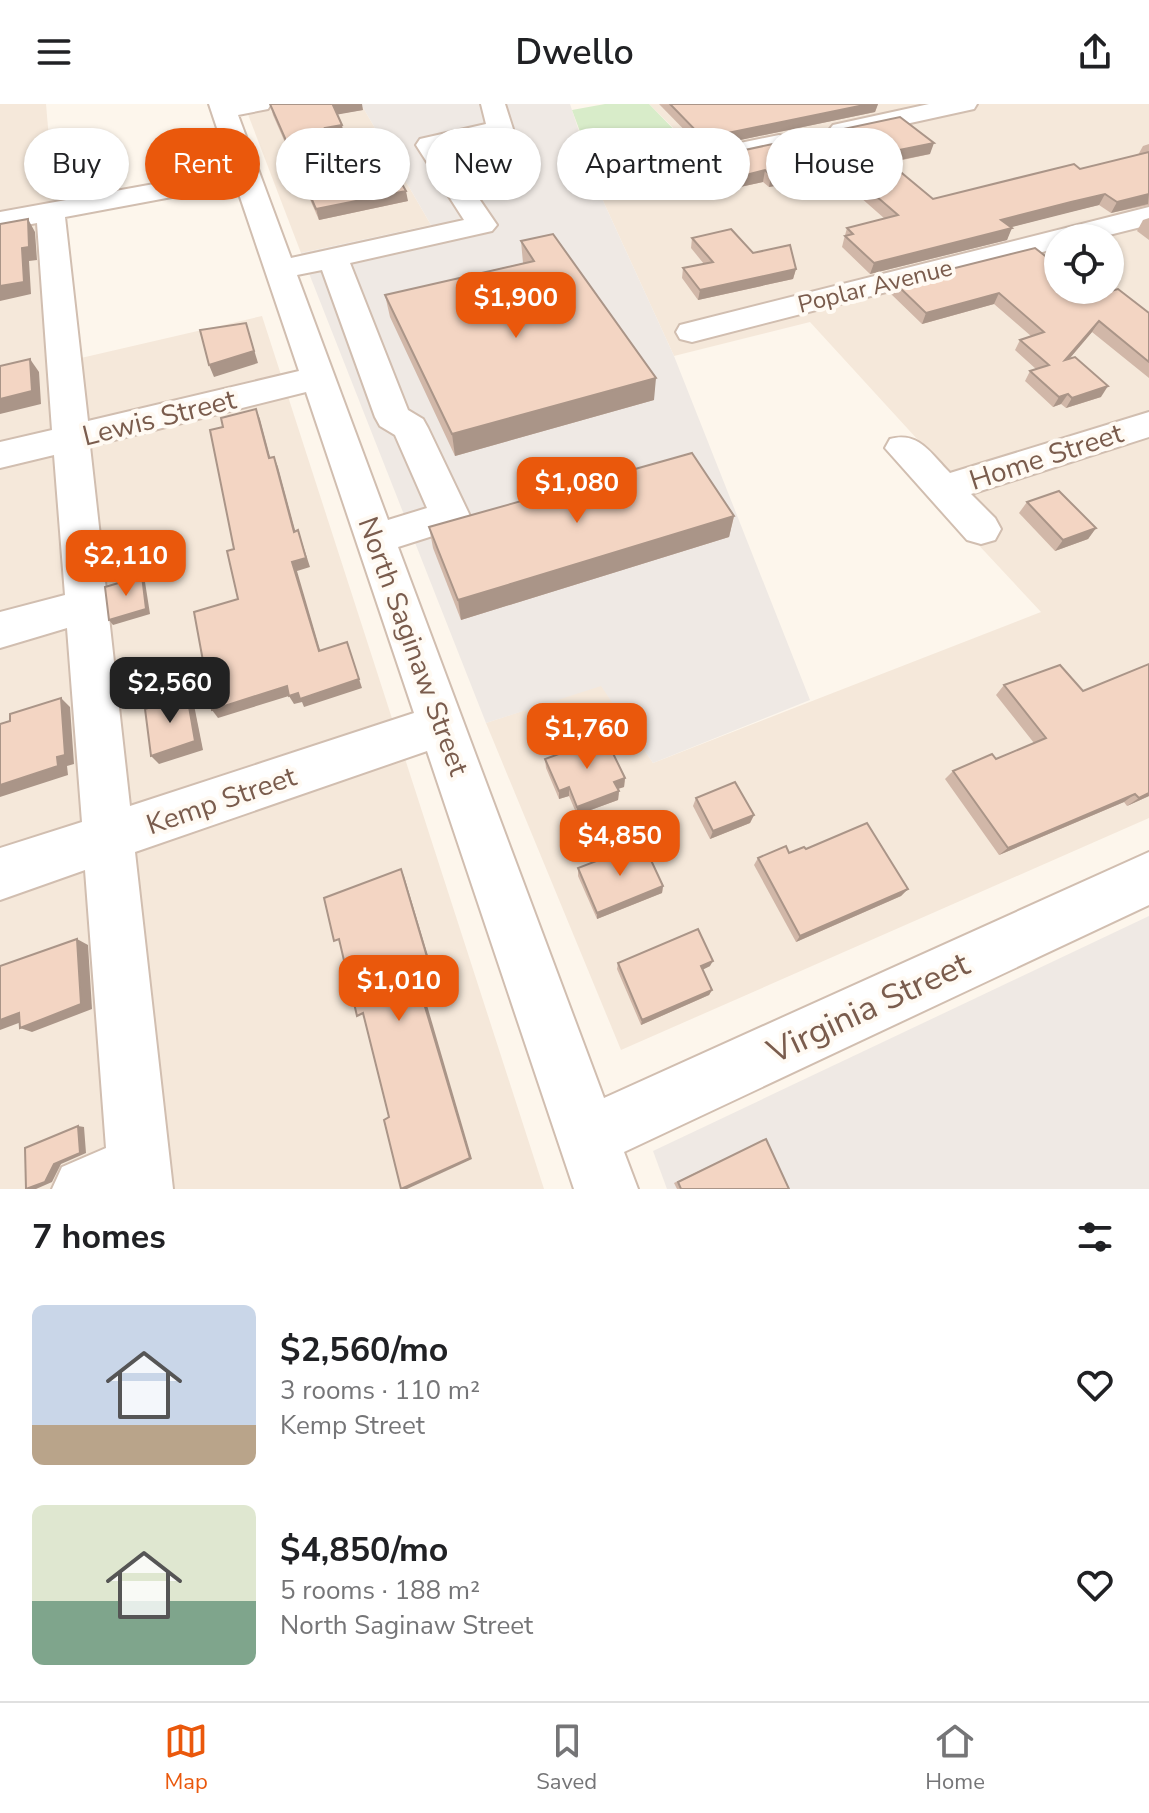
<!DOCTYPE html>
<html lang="en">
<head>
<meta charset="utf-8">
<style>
  body { margin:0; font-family:"Nunito Sans",sans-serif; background:#f2f2f2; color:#202124; height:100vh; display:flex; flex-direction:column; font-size:30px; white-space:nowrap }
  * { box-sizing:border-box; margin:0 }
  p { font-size:26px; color:#757577 }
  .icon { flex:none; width:44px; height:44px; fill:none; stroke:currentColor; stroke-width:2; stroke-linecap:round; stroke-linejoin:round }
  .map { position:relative; height:1085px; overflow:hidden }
  .details { display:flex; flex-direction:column; background:#fff; flex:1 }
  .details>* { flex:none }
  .guide { position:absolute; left:24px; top:24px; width:1102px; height:72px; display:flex; gap:16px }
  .fabs { position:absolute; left:1044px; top:120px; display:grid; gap:16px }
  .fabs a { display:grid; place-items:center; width:80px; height:80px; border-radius:50%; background:#fff; box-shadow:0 2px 6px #0004; font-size:40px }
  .price { position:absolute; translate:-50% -68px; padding:0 18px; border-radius:16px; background:#ea580c; color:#fff; font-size:26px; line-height:52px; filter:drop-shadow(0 2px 4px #0008) }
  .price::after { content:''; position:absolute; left:50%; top:48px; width:24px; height:18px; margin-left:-12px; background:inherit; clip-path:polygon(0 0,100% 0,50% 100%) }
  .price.active { background:#222; color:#fff }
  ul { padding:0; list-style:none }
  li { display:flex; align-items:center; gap:24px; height:200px; padding:0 32px }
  li span { display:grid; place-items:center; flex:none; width:224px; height:160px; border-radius:12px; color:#555 }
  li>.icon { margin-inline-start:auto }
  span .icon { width:96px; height:96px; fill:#fffc; stroke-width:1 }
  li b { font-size:34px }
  h2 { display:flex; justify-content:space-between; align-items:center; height:96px; padding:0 32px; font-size:34px }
  .tag { padding:0 28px; border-radius:36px; background:#fff; box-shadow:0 2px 6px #0004; font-size:28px; line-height:72px }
  .tag.active { background:#ea580c; color:#fff }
  header { display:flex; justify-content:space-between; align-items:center; height:104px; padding:0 32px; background:#fff; font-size:36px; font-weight:600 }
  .dock { display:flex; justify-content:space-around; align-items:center; height:112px; border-top:2px solid #e0e0e0; background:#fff; font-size:22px; color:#757577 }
  .dock a { display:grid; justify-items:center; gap:4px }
  .dock .active { color:#ea580c }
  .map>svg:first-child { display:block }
  .residential { fill:#f5e8da; fill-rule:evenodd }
  .industrial { fill:#efe9e4 }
  .green { fill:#d8ecc9 }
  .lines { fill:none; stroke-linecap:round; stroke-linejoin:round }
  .minor-casing { stroke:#d1beb0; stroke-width:4 }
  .minor { fill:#fff; fill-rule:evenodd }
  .wall { fill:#d1b7a8 }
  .shaded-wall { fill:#aa9588 }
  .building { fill:#f3d5c3; stroke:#aa9588; stroke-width:2 }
  .labels { text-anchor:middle; stroke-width:8; stroke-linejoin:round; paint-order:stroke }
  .far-street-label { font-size:24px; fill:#7a5c4d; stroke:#fffaf3 }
  .street-label { font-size:28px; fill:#7a5c4d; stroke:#fffaf3 }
  .near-street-label { font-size:34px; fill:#7a5c4d; stroke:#fffaf3 }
</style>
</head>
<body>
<header><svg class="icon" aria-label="menu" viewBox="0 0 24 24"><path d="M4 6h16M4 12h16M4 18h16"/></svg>Dwello<svg class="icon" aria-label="share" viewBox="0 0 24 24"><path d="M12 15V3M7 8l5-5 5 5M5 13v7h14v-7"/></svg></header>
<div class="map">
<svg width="1149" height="1085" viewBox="0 0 1149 1085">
  <rect width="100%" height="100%" fill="#fdf6ec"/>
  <g class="residential">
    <polygon points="0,0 46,0 68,257 262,212 544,1085 0,1085"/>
    <polygon points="244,0 361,0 431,121 301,149"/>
    <path d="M649,0h500v714l-528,232 -135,-327 115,-38 52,78 388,-151 -151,-162 28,-10 -108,-118 -136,34 -75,-164 114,-25zM1058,134h52v52h-52z"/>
  </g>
  <g class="industrial">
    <polygon points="361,0 570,0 599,88 674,252 810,596 653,659 601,582 486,619 301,149 431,121"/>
    <polygon points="1149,812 1149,1085 667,1085 653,1047"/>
  </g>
  <polygon class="green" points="605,0 649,0 691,43 593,63 572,6"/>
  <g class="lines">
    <g class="minor-casing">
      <g id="minor">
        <path d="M209,0h62l-3,5 -30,6 53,143 173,-38 -48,-75 4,-6 66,-15 -5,-20h24l8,25 -4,5 -64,15 52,76 -5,6 -142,32 58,147 15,9 5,9 42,88 -6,10 -66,21 206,551 545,-246v53l-525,247 14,37h-64l-147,-438 -292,101 38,337h-121l10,-22 44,-19 -21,-278 -85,30v-52l82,-26 -15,-194 -67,20v-36l65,-17 -11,-140 -54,13v-26l52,-12 -15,-207 -37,7v-18l231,-42zM236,81l63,186 -211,50 -23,-204zM322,166l53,147 5,9 15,9 32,73 -39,12 -91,-245zM306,288l108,321 -284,93 -40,-360z"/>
        <polygon points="929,0 977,0 974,5 842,34 833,31 829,26 833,21"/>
        <polygon points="779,31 788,33 792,39 788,45 601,84 591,82 587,76 591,70 601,68"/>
        <polygon points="1149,103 1149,121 1097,134 1058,134 1058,144 692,238 680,235 676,228 680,221"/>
        <path d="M1149,308v25l-178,57 24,24 6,11 -6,11 -14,4 -14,-4 -82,-92 5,-9c29,-8 41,15 60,34z"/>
      </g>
    </g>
    <use href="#minor" class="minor"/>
  </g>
  <g class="wall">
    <polygon points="270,0 363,6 337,10 344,31 330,34 349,70 408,97 319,116 273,11"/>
    <polygon points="659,0 878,0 875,8 702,44"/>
    <polygon points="1149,40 1149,101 1111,109 1099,101 1065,109 1011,123 1007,136 870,170 842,143 844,135 847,124 885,115 843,78 806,86 797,78 769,83 763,78 740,83 720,62 721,51 930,50 889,59 933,95 1080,65 1138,51 1143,42"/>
    <polygon points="1149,114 1149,136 1137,127 1143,116"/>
    <polygon points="692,134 753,149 796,165 793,175 698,196 682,174 683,164 704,160 691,144"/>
    <polygon points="521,137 654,296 455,352 390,213 385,191 523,159"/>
    <polygon points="895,179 1096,191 1149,209 1149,274 1092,228 1069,255 1101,293 1066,304 1061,300 1053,303 1025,277 1030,267 1036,265 1015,246 1020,236 1031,232 994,200 922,220 891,190"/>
    <polygon points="1027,398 1096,424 1088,435 1055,447 1019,409"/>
    <polygon points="734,412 729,433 461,516 433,444 429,423"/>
    <polygon points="1149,560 1149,692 1127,702 1124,698 999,751 945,675 953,667 996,655 1034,639 996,591 1004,581 1083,587"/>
    <polygon points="545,655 625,674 624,683 618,685 619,687 618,696 577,711 569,692 559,695 546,664"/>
    <polygon points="696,694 754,711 750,719 710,735 693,702"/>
    <polygon points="806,745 908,785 901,792 796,838 754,761 758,754"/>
    <polygon points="578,764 663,782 662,789 597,815 578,772"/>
    <polygon points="618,859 710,862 702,866 712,886 709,891 641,921 617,865"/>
    <polygon points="766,1035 789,1085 677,1085 674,1079"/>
  </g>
  <g class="shaded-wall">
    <polygon points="336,0 362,0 363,6 335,11 333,1"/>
    <polygon points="869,0 878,0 875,8 702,44 703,34"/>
    <polygon points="342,21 344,31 327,34 325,24"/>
    <polygon points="934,39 930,50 875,61 879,50"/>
    <polygon points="765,66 763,78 740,83 742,72"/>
    <polygon points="800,66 797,78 769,83 771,72"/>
    <polygon points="846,66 843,78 806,86 808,74"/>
    <polygon points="406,87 408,97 319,116 316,105"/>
    <polygon points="1105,90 1099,101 996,127 1001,116"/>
    <polygon points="1149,90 1148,100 1111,109 1117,98"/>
    <polygon points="28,115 35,128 37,156 29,157 31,190 0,197 0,182 22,144"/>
    <polygon points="1012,124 1007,136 870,170 874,159"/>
    <polygon points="796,165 793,175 698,196 700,186"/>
    <polygon points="999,189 994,200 922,220 926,209"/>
    <polygon points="1099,217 1092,228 1059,267 1065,256"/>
    <polygon points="246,219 258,259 214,273 209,261"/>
    <polygon points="30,255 39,268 41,300 0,310 0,295"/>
    <polygon points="656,274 654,296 455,352 452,330"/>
    <polygon points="1108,282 1101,293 1066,304 1072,294"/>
    <polygon points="1068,290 1061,300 1053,303 1059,293"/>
    <polygon points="256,305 260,315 273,364 269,354"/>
    <polygon points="274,353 278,363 298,437 294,428"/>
    <polygon points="734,412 729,433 461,516 458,496"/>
    <polygon points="1096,424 1088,435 1055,447 1063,436"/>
    <polygon points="298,426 310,463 297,467 323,556 319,547 292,458"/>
    <polygon points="142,472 145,478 150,510 113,521 109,516"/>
    <polygon points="347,538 362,584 304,603 302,598 294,600 289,592"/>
    <polygon points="287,582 292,591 218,614 212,606"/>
    <polygon points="187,591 194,601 203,646 159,660 151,652"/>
    <polygon points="61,594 70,603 74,660 67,662 68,671 0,693 0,681 57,653"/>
    <polygon points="625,674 624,683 614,686 614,678"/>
    <polygon points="569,683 569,692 559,695 559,687"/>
    <polygon points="619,687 618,696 577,711 577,703"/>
    <polygon points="1149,689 1149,692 1127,702 1139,694"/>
    <polygon points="1135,690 1124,698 999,751 1008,744"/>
    <polygon points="754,711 750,719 710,735 713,727"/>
    <polygon points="401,765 404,772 438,885 424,891 472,1055 407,1085 401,1085 420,886"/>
    <polygon points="663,782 662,789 597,815 597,809"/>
    <polygon points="908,785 901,792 796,838 800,832"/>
    <polygon points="77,835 88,841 92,905 32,928 20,924"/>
    <polygon points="713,857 710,862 698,868 701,862"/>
    <polygon points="712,886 709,891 641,921 642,916"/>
    <polygon points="19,909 32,914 0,926 0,916"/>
    <polygon points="78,1022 84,1023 86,1049 61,1060 52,1078 36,1085 28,1085 54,1060"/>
  </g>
  <g class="building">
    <polygon points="270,0 336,0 333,1 342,21 325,24 349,70 391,61 406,87 316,105"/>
    <polygon points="670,0 869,0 703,34"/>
    <polygon points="900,13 934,39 879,50 933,95 1074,60 1080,65 1149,48 1149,90 1117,98 1105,90 1071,98 1001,116 1012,124 874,159 845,132 853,130 847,124 898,111 846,66 808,74 800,66 771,72 765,66 742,72 721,51"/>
    <polygon points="28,115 29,143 22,144 24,178 0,182 0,120"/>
    <polygon points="731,125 753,149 790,141 796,165 700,186 683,164 713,158 692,134"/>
    <polygon points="553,130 656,274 452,330 385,191 534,157 521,137"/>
    <polygon points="1035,144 1058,162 1058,186 1089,186 1096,191 1118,185 1149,209 1149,258 1099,217 1065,256 1075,253 1108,282 1072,294 1068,290 1059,293 1030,267 1049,261 1020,236 1044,228 999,189 926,209 895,179"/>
    <polygon points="246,219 254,247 209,261 200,226"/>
    <polygon points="30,255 32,287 0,295 0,262"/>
    <polygon points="256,305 269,354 274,353 294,428 298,426 306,454 292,458 319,547 347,538 359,575 300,595 298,589 289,592 287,582 212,606 194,508 238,495 227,447 234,445 210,326 223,323 221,314"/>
    <polygon points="692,349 734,412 458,496 429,423"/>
    <polygon points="1059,387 1096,424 1063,436 1027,398"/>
    <polygon points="142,472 146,505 109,516 105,483"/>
    <polygon points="1149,560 1149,689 1139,694 1135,690 1008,744 953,667 992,650 996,655 1046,634 1004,581 1060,561 1083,587"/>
    <polygon points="187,591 195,637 151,652 145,605"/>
    <polygon points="61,594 65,651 57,653 58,662 0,681 0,620 10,617 10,610"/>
    <polygon points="605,633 625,674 614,678 619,687 577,703 569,683 559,687 545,655"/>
    <polygon points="735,678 754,711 713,727 696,694"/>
    <polygon points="867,719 908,785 800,832 758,754 786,742 789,749 804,743 806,745"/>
    <polygon points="643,739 663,782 597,809 578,764"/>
    <polygon points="401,765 435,880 420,886 470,1054 401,1085 384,1016 389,1013 363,909 357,912 339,835 334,837 324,794"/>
    <polygon points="698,825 713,857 701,862 712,886 642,916 618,859"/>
    <polygon points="77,835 81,900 20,924 19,909 0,916 0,862"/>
    <polygon points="78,1022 80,1049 54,1060 45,1078 26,1085 25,1044"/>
    <polygon points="766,1035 789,1085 681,1085 678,1078"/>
  </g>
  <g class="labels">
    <g class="far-street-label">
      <text transform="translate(875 182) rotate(-14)" y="8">Poplar Avenue</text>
    </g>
    <g class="street-label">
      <text transform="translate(159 313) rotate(-14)" y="10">Lewis Street</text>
      <text transform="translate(1046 352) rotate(-18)" y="10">Home Street</text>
      <text transform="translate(414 542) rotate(70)" y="10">North Saginaw Street</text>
      <text transform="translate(221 696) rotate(-19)" y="10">Kemp Street</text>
    </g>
    <g class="near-street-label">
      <text transform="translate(868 903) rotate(-25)" y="12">Virginia Street</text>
    </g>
  </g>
</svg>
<div class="fabs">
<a><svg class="icon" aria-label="locate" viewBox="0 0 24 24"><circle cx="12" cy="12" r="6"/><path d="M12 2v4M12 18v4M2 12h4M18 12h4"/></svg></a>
</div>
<b class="price" style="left:516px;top:236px">$1,900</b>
<b class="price" style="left:577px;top:421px">$1,080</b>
<b class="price" style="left:126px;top:494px">$2,110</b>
<b class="price active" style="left:170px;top:621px">$2,560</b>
<b class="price" style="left:587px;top:667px">$1,760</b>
<b class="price" style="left:620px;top:774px">$4,850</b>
<b class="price" style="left:399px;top:919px">$1,010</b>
<div class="guide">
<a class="tag">Buy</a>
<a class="tag active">Rent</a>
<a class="tag">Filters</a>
<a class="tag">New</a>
<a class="tag">Apartment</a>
<a class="tag">House</a>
</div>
</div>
<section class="details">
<h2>7 homes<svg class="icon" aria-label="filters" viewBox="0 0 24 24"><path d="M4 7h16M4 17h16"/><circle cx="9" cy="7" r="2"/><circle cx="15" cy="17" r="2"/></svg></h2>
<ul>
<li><span style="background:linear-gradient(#c9d6e8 75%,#b9a48a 0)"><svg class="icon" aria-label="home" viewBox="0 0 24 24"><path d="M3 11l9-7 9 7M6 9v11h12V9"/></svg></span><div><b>$2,560/mo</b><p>3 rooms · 110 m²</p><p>Kemp Street</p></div><svg class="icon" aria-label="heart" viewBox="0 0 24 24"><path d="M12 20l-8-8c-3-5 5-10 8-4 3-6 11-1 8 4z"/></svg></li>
<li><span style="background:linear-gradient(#dfe7d0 60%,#7fa58c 0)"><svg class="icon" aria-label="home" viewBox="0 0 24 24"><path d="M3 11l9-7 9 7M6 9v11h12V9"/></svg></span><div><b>$4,850/mo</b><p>5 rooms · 188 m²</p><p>North Saginaw Street</p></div><svg class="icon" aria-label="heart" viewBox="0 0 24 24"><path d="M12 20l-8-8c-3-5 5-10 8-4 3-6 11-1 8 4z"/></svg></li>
</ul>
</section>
<nav class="dock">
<a class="active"><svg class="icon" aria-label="map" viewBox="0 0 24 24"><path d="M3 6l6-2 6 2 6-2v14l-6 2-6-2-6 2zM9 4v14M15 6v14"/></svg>Map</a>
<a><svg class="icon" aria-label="saved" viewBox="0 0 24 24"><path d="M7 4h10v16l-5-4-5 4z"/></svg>Saved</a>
<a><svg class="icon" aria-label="home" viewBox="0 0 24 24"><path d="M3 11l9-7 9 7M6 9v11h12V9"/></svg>Home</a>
</nav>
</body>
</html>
